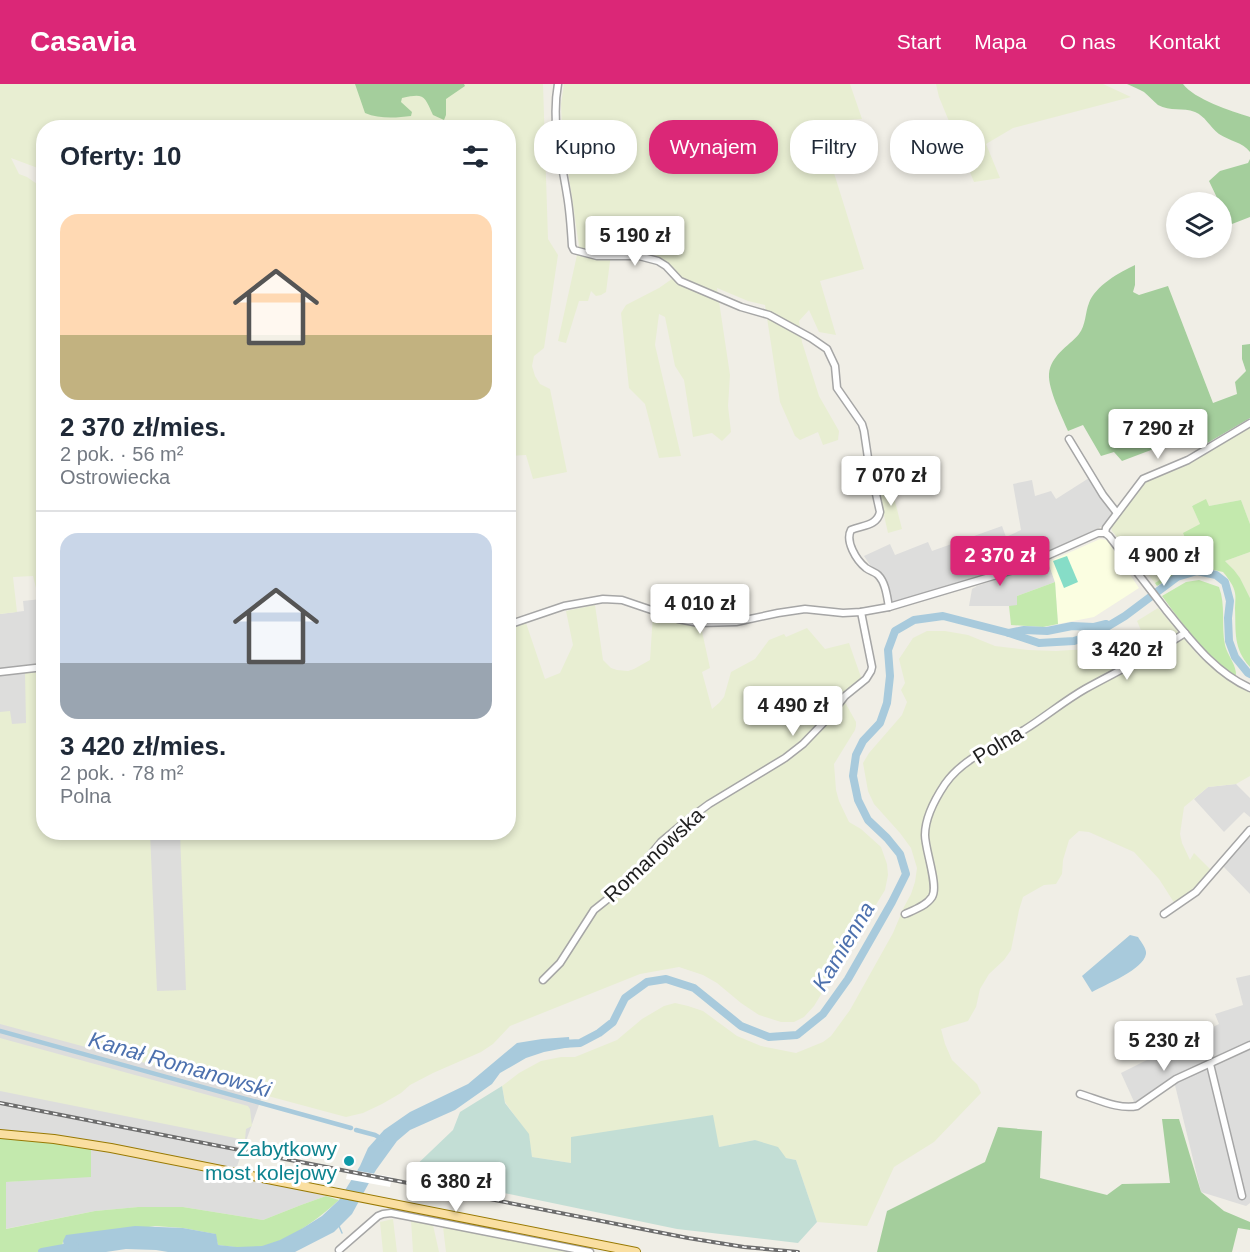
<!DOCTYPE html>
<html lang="pl">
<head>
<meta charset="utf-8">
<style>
  body { margin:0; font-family:Helvetica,sans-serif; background:#f6f6f7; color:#1f2937; height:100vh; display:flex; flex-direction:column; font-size:22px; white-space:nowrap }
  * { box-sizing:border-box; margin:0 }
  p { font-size:20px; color:#747a83 }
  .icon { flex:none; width:33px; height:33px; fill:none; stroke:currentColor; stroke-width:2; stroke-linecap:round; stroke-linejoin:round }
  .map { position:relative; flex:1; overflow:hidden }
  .details { position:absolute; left:36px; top:36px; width:480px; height:720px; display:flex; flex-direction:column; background:#fff; border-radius:24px; box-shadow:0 3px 9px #0003 }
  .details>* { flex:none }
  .guide { position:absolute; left:534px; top:36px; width:570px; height:54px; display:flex; gap:12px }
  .tools { position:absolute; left:1166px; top:108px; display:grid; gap:12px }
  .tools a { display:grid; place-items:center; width:66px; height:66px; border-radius:50%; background:#fff; box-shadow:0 3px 9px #0003; font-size:30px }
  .price { position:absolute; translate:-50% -51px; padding:0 14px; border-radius:6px; background:#fff; color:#222; font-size:20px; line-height:39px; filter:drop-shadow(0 2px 3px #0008) }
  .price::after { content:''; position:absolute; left:50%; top:36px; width:18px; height:14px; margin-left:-9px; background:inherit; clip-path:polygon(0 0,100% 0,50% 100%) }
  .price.on { background:#db2777; color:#fff }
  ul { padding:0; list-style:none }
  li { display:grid; align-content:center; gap:12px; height:318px; padding:0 24px }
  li+li { border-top:2px solid #e0e1e3 }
  li span { display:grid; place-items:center; height:186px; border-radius:18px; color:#555 }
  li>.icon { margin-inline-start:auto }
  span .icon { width:108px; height:108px; fill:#fffc; stroke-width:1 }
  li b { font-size:26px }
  h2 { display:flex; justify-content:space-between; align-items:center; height:72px; padding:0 24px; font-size:26px }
  .tag { padding:0 21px; border-radius:24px; background:#fff; box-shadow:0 3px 9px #0003; font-size:21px; line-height:54px }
  .tag.on { background:#db2777; color:#fff }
  header { display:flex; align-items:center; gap:36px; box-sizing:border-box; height:84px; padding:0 30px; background:#db2777; color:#fff }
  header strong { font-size:28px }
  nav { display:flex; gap:33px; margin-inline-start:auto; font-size:21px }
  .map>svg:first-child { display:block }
  .residential { fill:#dddddc }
  .education { fill:#fbfee1 }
  .farmland { fill:#e8eed2 }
  .grass { fill:#c3e9ad }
  .forest { fill:#a4ce9c }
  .wetland { fill:#c3ded5 }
  .pitch { fill:#86ddc7 }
  .water { fill:#a8cadc }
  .pier { fill:#fff }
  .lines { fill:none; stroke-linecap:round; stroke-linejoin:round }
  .stream { stroke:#a8cadc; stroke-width:1.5 }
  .canal { stroke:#a8cadc; stroke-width:4.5 }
  .river { stroke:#a8cadc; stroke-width:8 }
  .minor-casing { stroke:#a6a6a6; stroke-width:9 }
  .major-casing { stroke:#987903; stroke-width:10 }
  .minor { stroke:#fff; stroke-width:6 }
  .major { stroke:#fadfa1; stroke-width:8 }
  .rail-casing { stroke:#6d6d6d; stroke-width:4 }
  .rail { stroke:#fff; stroke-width:1.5; stroke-dasharray:4.5; stroke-linecap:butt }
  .culture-dot { fill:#0f9aa8; stroke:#fff; stroke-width:2 }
  .labels { text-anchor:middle; stroke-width:6; stroke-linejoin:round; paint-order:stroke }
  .street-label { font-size:21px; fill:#1f1f1f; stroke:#fff }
  .culture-label { font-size:21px; fill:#0d838f; stroke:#fff; text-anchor:end }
  .water-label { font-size:22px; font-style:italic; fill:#4d71ae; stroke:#fff }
</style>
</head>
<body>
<header>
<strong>Casavia</strong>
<nav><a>Start</a><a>Mapa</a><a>O nas</a><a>Kontakt</a></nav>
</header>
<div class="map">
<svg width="1250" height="1168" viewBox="0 0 1250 1168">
  <rect width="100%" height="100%" fill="#f0eee6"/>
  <g class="residential">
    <polygon points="1089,394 1114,429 1103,442 1041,471 985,492 891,519 888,504 884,492 880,487 872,484 864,472 890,460 895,471 928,458 932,467 1002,442 1006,453 1021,446 1013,400 1032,396 1035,412 1051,407 1056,415"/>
    <polygon points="1048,478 1055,498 1017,512 1017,522 969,522 972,505 977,502"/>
    <polygon points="41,515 44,517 44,748 254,749 261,1015 235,1088 330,1107 326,1112 301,1121 263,1136 183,1123 138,1123 95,1127 5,1145 6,1098 33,1096 0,1050 0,530 24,527 23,517"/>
    <polygon points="1236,700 1250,714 1250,733 1244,728 1224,748 1194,715 1208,703"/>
    <polygon points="1250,745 1250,810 1221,780"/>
    <polygon points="1250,891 1250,1119 1246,1122 1201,1108 1174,997 1136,1022 1121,989 1219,940 1215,930 1243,921 1236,894"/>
  </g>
  <polygon class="education" points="1100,455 1107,456 1139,504 1094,533 1058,540 1055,498 1048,478"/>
  <g class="farmland">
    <polygon points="0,0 543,0 548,155 558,171 544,264 534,272 532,282 535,292 540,300 550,305 567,388 533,395 526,371 509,372 508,44 44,44 43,86 11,74 19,90 27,93 37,100 43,109 43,511 38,512 33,492 13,493 17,528 0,530"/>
    <polygon points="564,0 850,0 862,35 818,38 864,185 820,197 836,251 819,248 809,226 799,237 802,258 819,312 839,347 838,356 823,361 818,348 800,356 795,352 780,318 765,221 748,217 717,204 730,291 728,322 731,348 722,357 712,349 693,353 684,296 675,282 665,233 659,230 655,261 681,372 659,374 645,320 629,304 621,229 626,221 659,204 679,190 664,176 655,171 643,168 611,170 606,208 601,211 596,212 591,207 588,217 579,217 566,259 558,257 579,162 562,46 561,20"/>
    <polygon points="936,0 1103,0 1131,13 1013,44 986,60 1000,94 974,98 939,13"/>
    <polygon points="1250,344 1250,440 1241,416 1209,422 1192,421 1200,440 1194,474 1155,499 1112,447 1111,442 1147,397 1183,383"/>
    <polygon points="872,378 885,378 902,445 888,449"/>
    <polygon points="1250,468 1250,514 1240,494 1234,486 1225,477"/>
    <polygon points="595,521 603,576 611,584 617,586 628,587 634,585 650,576 653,530 701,543 710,584 702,588 712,625 719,619 724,613 731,588 755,575 769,556 784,550 786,553 807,544 825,565 849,559 862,596 842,613 856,638 856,642 855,646 834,680 836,706 839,717 849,738 861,745 881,763 887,780 888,791 885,806 814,922 804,933 794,938 781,938 759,931 741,919 717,899 703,891 679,883 640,890 510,942 493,960 481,968 433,989 410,1001 401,1009 382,1020 363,1029 346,1033 0,940 0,628 10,627 12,640 26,639 25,589 40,588 44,653 44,748 150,749 157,907 186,906 180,749 508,748 509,546 526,539 545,595 560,589 573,561 566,527"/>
    <polygon points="1158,524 1198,571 1213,584 1225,594 1250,608 1250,692 1236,700 1208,703 1184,723 1180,750 1182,759 1190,776 1194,769 1211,786 1192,806 1175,820 1159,795 1134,768 1089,748 1079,747 1069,756 1063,776 1062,790 1056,800 1044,801 1023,813 1019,826 1011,866 1004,876 989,890 980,905 976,923 968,937 941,945 945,960 952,976 977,1000 981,1009 934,1058 894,1083 867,1142 817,1138 796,1076 786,1074 755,1056 719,1063 571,1079 532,1073 528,1050 505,1018 502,1002 519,989 541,977 561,973 575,973 617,956 642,935 664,922 675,919 688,922 703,927 737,952 761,962 796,969 823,958 831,952 850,926 893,849 904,823 911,810 915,798 917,784 911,764 900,749 874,720 868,707 863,679 869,669 902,631 907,618 901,606 905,599 899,575 913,554 927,547 945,547 968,551 995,562 1028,566 1056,567 1087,565 1119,548 1137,580 1152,572 1137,537"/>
    <polygon points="0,954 248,1022 250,1025 252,1042 246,1045 245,1056 0,1007"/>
    <polygon points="393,1135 397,1168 383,1168 380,1138"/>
    <polygon points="411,1136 433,1141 439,1168 413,1168"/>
    <polygon points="443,1143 570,1168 446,1168"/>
  </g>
  <g class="grass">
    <path d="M1206,415l3,7 32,-6 9,24v28l-25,9 9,9 6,8 10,20v69c-17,-19 -14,-35 -15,-59 0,-5 1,-10 0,-15 -1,-7 -7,-15 -12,-21 -32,-8 -39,-2 -66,14l-2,-3 39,-25 -11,-25 17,-9 -8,-18z"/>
    <path d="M1199,496l20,7c7,18 2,39 6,58 2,10 12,20 11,31 -31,-21 -52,-50 -74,-80l24,-14z"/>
    <polygon points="1055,498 1058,540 1043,543 1011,541 1009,522 1017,521 1017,512"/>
    <path d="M0,1050l91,10v33l-85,5v47l89,-18 43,-4h45l80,13 38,-15 25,-9 13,4c-21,19 -47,39 -75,46 -15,3 -32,1 -46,-1l-3,-11 -32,-6 -28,-2 -92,15 -1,8 -20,3h-42z"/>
  </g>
  <g class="forest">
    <path d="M355,0h109l1,2 -19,13v16l-2,5 -11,-5c-9,-20 -9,-22 -31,-17l-1,4 11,10 -1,4c-15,2 -32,3 -46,-3z"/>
    <path d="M1127,0h56c11,15 48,27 67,33v35c-7,-10 -21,-11 -31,-18 -9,-7 -14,-18 -24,-22 -12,-5 -25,0 -37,-7 -5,-4 -9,-9 -14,-13 -5,-3 -11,-5 -17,-8z"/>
    <path d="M1250,75v58l-18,7c-8,-7 -11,-10 -11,-22h-2l-10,-21 11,-10 28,-8z"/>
    <path d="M1135,181v20l-2,7 6,3 29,-9 45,117 24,-9 -2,-12 11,-11 -4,-12v-14l8,-1v74l-46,27 -5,-9 -9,-5 -18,11 -50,19 -8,-9 -13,4 -18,-31 -15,6c-6,-14 -20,-42 -19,-57 2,-19 19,-27 30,-40 7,-9 6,-21 10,-31 6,-17 31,-31 46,-38z"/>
    <polygon points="1162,1035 1179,1035 1201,1108 1224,1127 1250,1138 1250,1146 1238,1144 1232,1168 877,1168 887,1127 985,1078 998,1043 1042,1047 1040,1094 1107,1111 1122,1100 1170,1099"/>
  </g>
  <polygon class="wetland" points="502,1002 505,1019 529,1050 532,1073 571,1079 571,1053 713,1031 719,1063 755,1056 778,1063 786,1074 796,1076 817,1138 798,1159 677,1145 408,1089 453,1046 460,1028"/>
  <polygon class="pitch" points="1067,472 1078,498 1064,504 1053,477"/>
  <g class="water">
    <path d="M1130,851l8,2c3,5 9,12 8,17 -3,16 -40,30 -54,38l-10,-16z"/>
    <polygon points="569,953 570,963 544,968 526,974 500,989 492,1000 455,1026 410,1046 397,1057 376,1086 352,1130 334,1148 295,1168 168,1168 156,1166 126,1165 106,1168 65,1168 63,1157 66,1151 135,1142 183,1144 216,1150 218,1161 237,1163 262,1162 280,1156 303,1144 322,1132 339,1116 360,1082 368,1064 384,1046 410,1028 468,1000 517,959 542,955"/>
  </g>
  <polygon class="pier" points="348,1085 392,1093 390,1103 346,1095"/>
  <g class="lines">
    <polyline class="stream" points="339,1142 342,1149"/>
    <g class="canal">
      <polyline points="0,947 351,1044"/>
      <polyline points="356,1046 375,1051 382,1055"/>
    </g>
    <g class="river">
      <polyline points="1009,549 1024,546 1047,547 1072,542 1094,543 1106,540"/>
      <polyline points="561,960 580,959 599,949 613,938 625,914 647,898 666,895 694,904 741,942 769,953 797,951 823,930 848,895 892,818 906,790 900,770 887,754 868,736 858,716 853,692 856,671 863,657 880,639 887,619 890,592 888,566 895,547 914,536 943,532 1009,549 1039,559 1074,557 1095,550 1125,532 1177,493 1197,487 1216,491 1225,498 1230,517 1228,534 1229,557 1235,573 1248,589 1250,590"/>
      <polyline points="42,1168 75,1162"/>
    </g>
    <g class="minor-casing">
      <g id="minor">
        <path d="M558,0c-7,38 3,74 9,111 3,17 4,34 5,51l2,4 23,6h42l19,5 8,5 14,15 61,26 28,8 42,23 16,11 8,17 2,22 25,36 2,7 4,27 12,54c-3,14 -17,13 -29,18 -6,11 5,30 15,38 4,3 9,4 12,7 8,8 9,22 11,32"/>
        <polyline points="1069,355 1103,411 1117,429"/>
        <path d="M1105,449l4,3c19,25 38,49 57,74 25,30 48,62 84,78"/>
        <polyline points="1105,449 1106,444 1143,395 1188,376 1250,339"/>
        <polyline points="508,541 564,522 603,515 622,516 678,535 699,539 736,538 778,529 805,525 843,529 861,528 889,523 1010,487 1031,479 1098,449 1105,449"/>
        <polyline points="0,588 44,583"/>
        <path d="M905,830c9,-4 21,-8 27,-17 7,-11 -7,-47 -7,-62 0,-18 10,-36 20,-51 18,-26 52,-39 79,-54 21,-13 40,-29 61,-41 33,-18 68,-35 100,-56"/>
        <polyline points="1164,830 1196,808 1250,746"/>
        <polyline points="543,896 560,879 594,826 619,806 633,792 661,758 686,737 709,720 785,674 803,660 828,634 845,612 866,595 871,587 872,583 861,528"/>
        <polyline points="1210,980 1242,1112"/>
        <path d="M1080,1010c17,5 39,16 57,12l39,-27 74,-34"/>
        <polyline points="339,1166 378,1132 383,1130 391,1129 590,1168"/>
      </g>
    </g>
    <g class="major-casing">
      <polyline id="major" points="0,1050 54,1055 111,1064 636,1168"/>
    </g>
    <use href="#minor" class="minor"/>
    <use href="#major" class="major"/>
    <g class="rail-casing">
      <polyline id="rail" points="0,1019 688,1154 744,1163 798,1168"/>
    </g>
    <use href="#rail" class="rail"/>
  </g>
  <circle class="culture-dot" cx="349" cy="1077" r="6"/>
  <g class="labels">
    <g class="street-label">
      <text transform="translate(998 661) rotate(-31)" y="7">Polna</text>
      <text transform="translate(654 771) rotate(-43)" y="7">Romanowska</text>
    </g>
    <g class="culture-label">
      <text x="337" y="1072">Zabytkowy<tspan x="337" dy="24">most kolejowy</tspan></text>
    </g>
    <g class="water-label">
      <text transform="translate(843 862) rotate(-59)" y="8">Kamienna</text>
      <text transform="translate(180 980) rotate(16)" y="8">Kanał Romanowski</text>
    </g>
  </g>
</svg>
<div class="tools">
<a><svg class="icon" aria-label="layers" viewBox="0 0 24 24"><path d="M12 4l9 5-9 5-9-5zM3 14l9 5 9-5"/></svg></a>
</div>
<b class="price" style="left:635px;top:183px">5 190 zł</b>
<b class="price" style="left:1158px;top:376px">7 290 zł</b>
<b class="price" style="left:891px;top:423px">7 070 zł</b>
<b class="price on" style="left:1000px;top:503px">2 370 zł</b>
<b class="price" style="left:1164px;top:503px">4 900 zł</b>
<b class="price" style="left:700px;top:551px">4 010 zł</b>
<b class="price" style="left:1127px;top:597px">3 420 zł</b>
<b class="price" style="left:793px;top:653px">4 490 zł</b>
<b class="price" style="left:1164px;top:988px">5 230 zł</b>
<b class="price" style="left:456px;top:1129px">6 380 zł</b>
<div class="guide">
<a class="tag">Kupno</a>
<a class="tag on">Wynajem</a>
<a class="tag">Filtry</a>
<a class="tag">Nowe</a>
</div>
<section class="details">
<h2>Oferty: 10<svg class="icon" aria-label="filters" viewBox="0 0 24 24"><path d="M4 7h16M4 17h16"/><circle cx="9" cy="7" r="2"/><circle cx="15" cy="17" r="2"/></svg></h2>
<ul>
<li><span style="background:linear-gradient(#ffd9b3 65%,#c2b280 0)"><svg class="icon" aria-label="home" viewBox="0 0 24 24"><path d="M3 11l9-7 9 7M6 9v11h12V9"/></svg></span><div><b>2 370 zł/mies.</b><p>2 pok. · 56 m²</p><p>Ostrowiecka</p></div></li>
<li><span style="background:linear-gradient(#c9d6e8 70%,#9aa5b1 0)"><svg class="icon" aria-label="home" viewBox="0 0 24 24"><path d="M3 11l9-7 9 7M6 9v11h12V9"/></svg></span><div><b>3 420 zł/mies.</b><p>2 pok. · 78 m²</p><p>Polna</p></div></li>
</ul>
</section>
</div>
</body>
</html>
